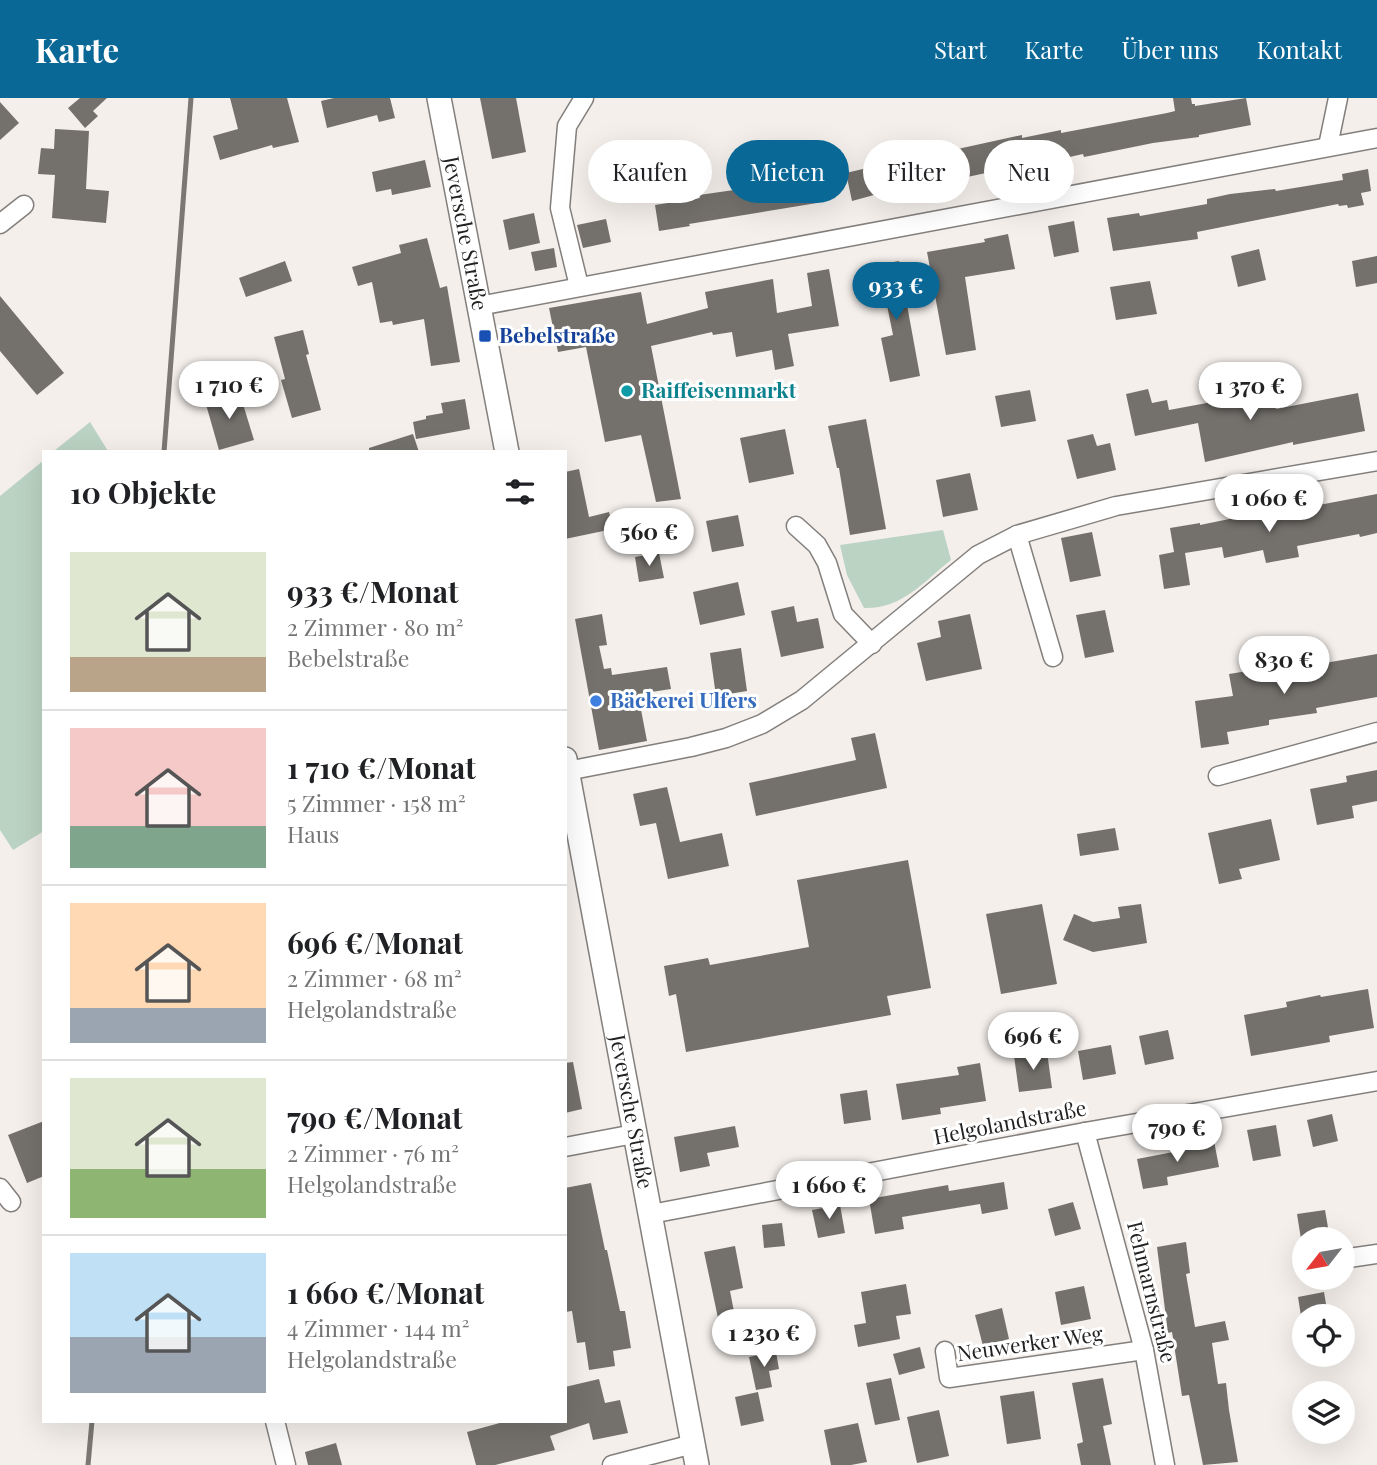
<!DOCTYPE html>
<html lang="de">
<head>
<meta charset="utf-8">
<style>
  body { margin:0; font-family:"Playfair Display",serif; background:#f2f2f2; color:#202124; height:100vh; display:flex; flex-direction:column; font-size:26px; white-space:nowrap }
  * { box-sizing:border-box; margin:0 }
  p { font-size:23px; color:#757577 }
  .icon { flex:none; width:38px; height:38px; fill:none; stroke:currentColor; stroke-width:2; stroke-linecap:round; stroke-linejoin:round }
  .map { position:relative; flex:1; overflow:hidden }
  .panel { position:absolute; left:42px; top:352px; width:525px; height:973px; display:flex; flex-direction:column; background:#fff; border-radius:0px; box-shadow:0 7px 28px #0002 }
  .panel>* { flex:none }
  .top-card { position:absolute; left:588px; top:42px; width:665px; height:63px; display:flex; gap:14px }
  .needle { width:46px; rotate:239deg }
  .buttons { position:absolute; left:1292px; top:1129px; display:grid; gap:14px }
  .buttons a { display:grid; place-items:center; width:63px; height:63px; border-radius:50%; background:#fff; box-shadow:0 7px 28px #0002; font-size:35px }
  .price { position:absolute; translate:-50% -60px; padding:0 16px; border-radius:24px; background:#fff; color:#222; font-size:23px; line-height:46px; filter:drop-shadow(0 2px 4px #0008) }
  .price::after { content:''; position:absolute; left:50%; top:42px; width:21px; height:16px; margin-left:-10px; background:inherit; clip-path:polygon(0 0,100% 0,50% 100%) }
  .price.current { background:#0a6897; color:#fff }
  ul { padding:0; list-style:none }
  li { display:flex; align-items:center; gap:21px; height:175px; padding:0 28px }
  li+li { border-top:2px solid #e0e0e0 }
  li span { display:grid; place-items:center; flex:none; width:196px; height:140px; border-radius:0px; color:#555 }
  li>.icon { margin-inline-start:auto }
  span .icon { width:84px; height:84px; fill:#fffc; stroke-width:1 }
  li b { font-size:30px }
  h2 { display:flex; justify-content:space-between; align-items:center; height:84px; padding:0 28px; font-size:30px }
  .chip { padding:0 24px; border-radius:32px; background:#fff; box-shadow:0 7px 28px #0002; font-size:24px; line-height:63px }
  .chip.current { background:#0a6897; color:#fff }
  header { display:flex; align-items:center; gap:42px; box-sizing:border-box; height:98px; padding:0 35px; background:#0a6897; color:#fff }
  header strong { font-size:33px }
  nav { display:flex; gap:38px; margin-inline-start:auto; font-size:24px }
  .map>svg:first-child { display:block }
  .green { fill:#bbd3c3 }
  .building { fill:#74716d }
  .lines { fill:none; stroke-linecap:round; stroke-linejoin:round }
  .minor-casing { stroke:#837f7c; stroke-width:21 }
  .tertiary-casing { stroke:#837f7c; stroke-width:26 }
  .minor { stroke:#fff; stroke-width:18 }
  .tertiary { stroke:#fff; stroke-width:23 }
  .rail { stroke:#7a7774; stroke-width:5 }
  .transit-dot { fill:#1a4fb4; stroke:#fff; stroke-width:2.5 }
  .culture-dot { fill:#0f9aa8; stroke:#fff; stroke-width:2.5 }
  .shop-dot { fill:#3f7fe0; stroke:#fff; stroke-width:2.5 }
  .labels { text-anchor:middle; stroke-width:6; stroke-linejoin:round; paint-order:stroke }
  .street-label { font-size:21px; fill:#242221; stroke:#fff }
  .transit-label { font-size:21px; font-weight:bold; fill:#164399; stroke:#fff; text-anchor:start }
  .culture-label { font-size:21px; font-weight:bold; fill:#0d838f; stroke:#fff; text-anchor:start }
  .shop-label { font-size:21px; font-weight:bold; fill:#366cbe; stroke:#fff; text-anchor:start }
</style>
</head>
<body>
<header>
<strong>Karte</strong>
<nav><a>Start</a><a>Karte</a><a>Über uns</a><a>Kontakt</a></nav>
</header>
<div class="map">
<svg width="1377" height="1367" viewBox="0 0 1377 1367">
  <rect width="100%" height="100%" fill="#f4efeb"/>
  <g class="green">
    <polygon points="90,324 108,353 54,353"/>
    <polygon points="44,362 44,733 13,752 0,732 0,398"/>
    <path d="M943,432l8,30c-29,23 -49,49 -87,48l-17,-33 -7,-30z"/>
  </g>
  <g class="building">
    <polygon points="80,0 107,0 93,13 98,18 85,30 68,10"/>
    <polygon points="230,0 287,0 299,44 273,50 272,47 220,62 213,38 238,31"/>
    <polygon points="334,0 390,0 395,20 379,24 377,17 327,30 321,3"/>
    <polygon points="480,0 516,0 526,54 492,61"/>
    <polygon points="1173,0 1191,0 1192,6 1195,6 1195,8 1246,0 1251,27 1199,37 1199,39 1153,45 1084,59 1083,56 1038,66 1037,64 949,83 944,54 1022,37 1022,40 1061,32 1061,35 1167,15 1175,13"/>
    <polygon points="0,4 19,25 0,42"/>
    <polygon points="55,31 89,33 86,91 109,93 106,125 52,120 55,77 38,76 41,50 54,51"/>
    <polygon points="912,50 919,90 874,97 852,103 846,75 888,65 886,54"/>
    <polygon points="425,62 431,89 392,97 391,91 376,94 372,74"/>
    <polygon points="1368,71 1371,93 1361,95 1364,107 1348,110 1347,107 1339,108 1338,106 1197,134 1198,141 1113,153 1107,120 1139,115 1140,118 1207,106 1207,101 1230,96 1275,91 1276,93 1343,82 1342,76"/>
    <polygon points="810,74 817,105 689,126 690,128 659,133 655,107 700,100 699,97 741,91 740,86"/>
    <polygon points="534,115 540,145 509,152 503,122"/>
    <polygon points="606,121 611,144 583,150 577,127"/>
    <polygon points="1074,123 1079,154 1054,159 1048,128"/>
    <polygon points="1008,136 1015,171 965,179 976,252 946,257 927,154 985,144 984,141"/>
    <polygon points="427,140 440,190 447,188 460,264 431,268 424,221 393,227 392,223 380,225 372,184 358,188 352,169 401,155 399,147"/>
    <polygon points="554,150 557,169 535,173 531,154"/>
    <polygon points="1259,151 1266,182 1238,189 1231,158"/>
    <polygon points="1377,158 1377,185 1356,189 1352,163"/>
    <polygon points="285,163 292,183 246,199 239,180"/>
    <polygon points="899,163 920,278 890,284 881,240 893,237 887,207 878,209 870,168"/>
    <polygon points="829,171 839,228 788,236 794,268 775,272 772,252 736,259 732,234 713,237 712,234 651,248 681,401 656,404 641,337 605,344 586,249 558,254 549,210 641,194 647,226 708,210 705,194 773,181 777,215 812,208 807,175"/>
    <polygon points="1150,183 1157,216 1116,222 1110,189"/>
    <polygon points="0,198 64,275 37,297 0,253"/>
    <polygon points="303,232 309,256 306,257 321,312 292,320 281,282 285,281 274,239"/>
    <polygon points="1148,291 1152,305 1167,302 1169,312 1223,302 1224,308 1273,298 1276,311 1358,295 1365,333 1293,347 1293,344 1205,364 1198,325 1135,338 1126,296"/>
    <polygon points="1030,292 1036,323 1001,329 995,298"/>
    <polygon points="239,293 254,342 219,352 205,303"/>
    <polygon points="465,301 470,331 416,341 413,324 426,321 426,318 443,315 441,305"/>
    <polygon points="866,321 886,431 850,437 839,370 837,370 828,328"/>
    <polygon points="785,331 794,376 749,385 740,340"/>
    <polygon points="413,336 419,354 369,354 369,350"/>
    <polygon points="1093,336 1097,348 1110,345 1116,372 1077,381 1067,342"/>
    <polygon points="579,371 589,419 609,414 613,431 565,441 565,374"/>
    <polygon points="970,375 978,412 943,419 936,382"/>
    <polygon points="1377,396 1377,435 1360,439 1359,436 1297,448 1299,459 1266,465 1263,452 1224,460 1222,449 1185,455 1190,487 1164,491 1159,457 1174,454 1170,430 1200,425 1200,427 1244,418 1245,421"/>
    <polygon points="738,417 744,448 712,454 706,423"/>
    <polygon points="1092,434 1101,478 1070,484 1061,440"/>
    <polygon points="659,455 664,480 639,484 635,459"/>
    <polygon points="738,484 745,517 700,527 693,494"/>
    <polygon points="794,508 797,524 818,520 824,550 781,559 771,513"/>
    <polygon points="1105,512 1114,554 1085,560 1076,517"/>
    <polygon points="602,516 607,547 599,548 604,571 611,570 612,577 667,569 671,591 638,596 647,643 599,652 575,521"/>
    <polygon points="970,516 982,571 926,583 917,545 941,539 938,523"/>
    <polygon points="741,550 747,593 716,598 710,555"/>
    <polygon points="1377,556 1377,599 1316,610 1317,615 1269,622 1269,627 1227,634 1229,646 1201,650 1195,603 1233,598 1229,576 1260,571 1261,578 1325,568 1325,565"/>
    <polygon points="875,635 887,690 756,718 749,685 856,662 851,640"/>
    <polygon points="1377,672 1377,703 1352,708 1354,720 1317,727 1310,691 1347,684 1346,678"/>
    <polygon points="667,689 680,744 722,735 729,768 668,781 656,725 640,728 633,696"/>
    <polygon points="1271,721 1280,762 1239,771 1242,781 1219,786 1208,735"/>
    <polygon points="1115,730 1119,752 1080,758 1077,736"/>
    <polygon points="908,762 931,890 887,898 891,917 686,954 676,896 669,898 664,868 708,860 710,867 809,849 797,782"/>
    <polygon points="1042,806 1057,886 1001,896 986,816"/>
    <polygon points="1141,806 1147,845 1093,854 1063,842 1074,816 1093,824 1120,820 1118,809"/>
    <polygon points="1368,891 1374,930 1329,938 1330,944 1251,958 1244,917 1287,909 1286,904 1320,897 1321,899"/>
    <polygon points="1168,932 1174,961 1145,967 1139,938"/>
    <polygon points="1111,947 1116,976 1083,982 1078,953"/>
    <polygon points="1047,954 1052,990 1019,994 1014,958"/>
    <polygon points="573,964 582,1011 565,1015 565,965"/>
    <polygon points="980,965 986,1003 940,1010 941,1016 902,1022 896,986 959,977 957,969"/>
    <polygon points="867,992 871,1022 844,1026 840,996"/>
    <polygon points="1332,1016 1338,1043 1313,1049 1307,1022"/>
    <polygon points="44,1023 44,1078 27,1085 8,1037"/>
    <polygon points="1276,1027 1281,1058 1253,1063 1247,1032"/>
    <polygon points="735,1028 739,1049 707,1055 710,1068 680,1074 674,1039"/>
    <polygon points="1214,1043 1219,1069 1167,1079 1168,1087 1143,1091 1137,1061 1189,1051 1189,1048"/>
    <polygon points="1004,1084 1008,1111 982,1116 980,1106 902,1119 904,1131 875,1136 869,1101 948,1087 949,1093"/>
    <polygon points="591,1085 605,1152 607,1152 620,1213 625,1213 631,1250 613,1253 615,1268 589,1272 585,1244 577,1245 572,1213 565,1214 565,1090"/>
    <polygon points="1073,1104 1081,1131 1055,1138 1048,1111"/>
    <polygon points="840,1107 845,1135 818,1140 812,1112"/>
    <polygon points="1325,1112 1330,1141 1301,1141 1297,1116"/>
    <polygon points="782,1125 785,1148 764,1150 762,1127"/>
    <polygon points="1186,1144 1190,1175 1186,1176 1195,1229 1225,1223 1229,1242 1212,1245 1218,1286 1226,1285 1229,1312 1238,1364 1203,1367 1189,1297 1182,1298 1172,1234 1168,1235 1157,1149"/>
    <polygon points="735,1148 743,1190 730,1193 736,1224 748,1221 754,1246 725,1253 704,1154"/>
    <polygon points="906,1186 911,1216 896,1218 900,1241 858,1249 854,1227 866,1225 861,1194"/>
    <polygon points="1084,1188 1091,1221 1061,1227 1055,1194"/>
    <polygon points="1324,1194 1328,1218 1301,1218 1298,1199"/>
    <polygon points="1002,1210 1009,1241 983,1248 975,1217"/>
    <polygon points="920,1249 925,1270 899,1277 893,1256"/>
    <polygon points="776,1254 779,1271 769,1273 772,1289 756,1292 749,1259"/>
    <polygon points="891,1280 900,1322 875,1327 866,1285"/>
    <polygon points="1103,1280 1112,1326 1103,1328 1111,1367 1081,1367 1077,1346 1083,1344 1072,1285"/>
    <polygon points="599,1281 605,1305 620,1302 628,1335 593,1342 589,1325 550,1338 555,1352 495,1367 476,1367 467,1334 507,1323 565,1323 565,1289"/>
    <polygon points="1034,1293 1041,1341 1007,1346 1000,1298"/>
    <polygon points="758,1294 764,1323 741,1328 735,1299"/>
    <polygon points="939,1312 949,1358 917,1365 907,1319"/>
    <polygon points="858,1325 867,1364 851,1367 831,1367 824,1332"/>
    <polygon points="336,1345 342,1367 308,1367 305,1354"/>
  </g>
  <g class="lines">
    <g class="minor-casing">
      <g id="minor">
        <polyline points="1328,48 1338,0"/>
        <polyline points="0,126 24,107"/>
        <polyline points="579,188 560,110 567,28 584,0"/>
        <polyline points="479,208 1377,40"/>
        <polyline points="796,428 817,447 827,465 843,516 872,546"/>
        <polyline points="1017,437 1053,559"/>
        <polyline points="567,673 691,649 726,640 762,626 802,602 978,457 1017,437 1116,408 1377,363"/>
        <polyline points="1218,678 1377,634"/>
        <polyline points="1085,1034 1144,1252 1165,1367"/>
        <polyline points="565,1049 634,1036"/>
        <polyline points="0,1090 11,1104"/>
        <polyline points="651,1116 1085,1034 1377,983"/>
        <polyline points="1342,1161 1377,1156"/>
        <polyline points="945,1253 949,1280 1144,1252"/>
        <polyline points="275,1323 286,1367"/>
        <polyline points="612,1367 693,1346"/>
      </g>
    </g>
    <g class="tertiary-casing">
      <g id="tertiary">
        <path id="s1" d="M439,0l68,354"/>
        <path id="s2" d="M565,661l132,706"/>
      </g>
    </g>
    <use href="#minor" class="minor"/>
    <use href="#tertiary" class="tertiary"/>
    <g class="rail">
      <polyline points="164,354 191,0"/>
      <polyline points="88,1367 92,1323"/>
    </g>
  </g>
  <rect class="transit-dot" x="478" y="231" width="14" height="14" rx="3.5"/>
  <circle class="culture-dot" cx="627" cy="293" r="7"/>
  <circle class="shop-dot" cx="596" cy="603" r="7"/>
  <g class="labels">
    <g class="street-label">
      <text dy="7" stroke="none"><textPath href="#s1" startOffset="138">Jeversche Straße</textPath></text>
      <text dy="7" stroke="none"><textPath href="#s2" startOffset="359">Jeversche Straße</textPath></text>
      <text transform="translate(1010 1025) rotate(-11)" y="7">Helgolandstraße</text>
      <text transform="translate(1151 1194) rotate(76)" y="7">Fehmarnstraße</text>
      <text transform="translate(1030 1246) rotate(-8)" y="7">Neuwerker Weg</text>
    </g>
    <g class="transit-label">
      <text x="499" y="245">Bebelstraße</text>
    </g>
    <g class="culture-label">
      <text x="641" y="300">Raiffeisenmarkt</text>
    </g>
    <g class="shop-label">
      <text x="610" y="610">Bäckerei Ulfers</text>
    </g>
  </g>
</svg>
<div class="buttons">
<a><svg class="needle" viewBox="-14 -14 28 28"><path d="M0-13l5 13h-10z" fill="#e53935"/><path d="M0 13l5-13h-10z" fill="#757577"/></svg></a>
<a><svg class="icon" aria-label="locate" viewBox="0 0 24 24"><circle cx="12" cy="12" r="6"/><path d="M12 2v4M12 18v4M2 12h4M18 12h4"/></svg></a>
<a><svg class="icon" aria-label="layers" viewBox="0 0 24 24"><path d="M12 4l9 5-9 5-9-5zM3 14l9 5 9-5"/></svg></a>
</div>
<b class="price current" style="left:896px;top:224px">933 €</b>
<b class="price" style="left:229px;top:323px">1 710 €</b>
<b class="price" style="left:1250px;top:324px">1 370 €</b>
<b class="price" style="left:1269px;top:436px">1 060 €</b>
<b class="price" style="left:649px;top:470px">560 €</b>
<b class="price" style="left:1284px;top:598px">830 €</b>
<b class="price" style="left:1033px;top:974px">696 €</b>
<b class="price" style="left:1177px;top:1066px">790 €</b>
<b class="price" style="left:829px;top:1123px">1 660 €</b>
<b class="price" style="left:764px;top:1271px">1 230 €</b>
<div class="top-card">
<a class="chip">Kaufen</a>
<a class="chip current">Mieten</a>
<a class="chip">Filter</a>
<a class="chip">Neu</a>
</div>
<section class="panel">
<h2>10 Objekte<svg class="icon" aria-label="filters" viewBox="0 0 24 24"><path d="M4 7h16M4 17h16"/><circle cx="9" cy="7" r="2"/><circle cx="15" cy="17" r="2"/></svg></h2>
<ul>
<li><span style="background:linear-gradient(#dfe7d0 75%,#b9a48a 0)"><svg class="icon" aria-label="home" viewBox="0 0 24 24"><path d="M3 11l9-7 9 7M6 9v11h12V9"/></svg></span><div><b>933 €/Monat</b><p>2 Zimmer · 80 m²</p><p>Bebelstraße</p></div></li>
<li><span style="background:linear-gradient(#f6c9c9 70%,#7fa58c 0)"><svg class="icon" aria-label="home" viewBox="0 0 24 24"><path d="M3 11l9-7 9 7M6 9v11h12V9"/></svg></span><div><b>1 710 €/Monat</b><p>5 Zimmer · 158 m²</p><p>Haus</p></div></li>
<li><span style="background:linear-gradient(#ffd9b3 75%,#9aa5b1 0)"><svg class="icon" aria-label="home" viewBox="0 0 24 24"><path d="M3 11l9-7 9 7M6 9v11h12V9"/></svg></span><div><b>696 €/Monat</b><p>2 Zimmer · 68 m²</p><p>Helgolandstraße</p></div></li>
<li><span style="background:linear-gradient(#dfe7d0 65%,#8fb573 0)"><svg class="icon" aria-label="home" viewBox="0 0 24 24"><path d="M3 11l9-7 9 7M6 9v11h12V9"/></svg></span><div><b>790 €/Monat</b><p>2 Zimmer · 76 m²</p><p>Helgolandstraße</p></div></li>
<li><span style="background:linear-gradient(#bfe0f5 60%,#9aa5b1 0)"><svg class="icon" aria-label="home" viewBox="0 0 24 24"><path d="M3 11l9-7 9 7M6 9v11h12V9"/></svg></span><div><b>1 660 €/Monat</b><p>4 Zimmer · 144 m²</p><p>Helgolandstraße</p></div></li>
</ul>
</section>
</div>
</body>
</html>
